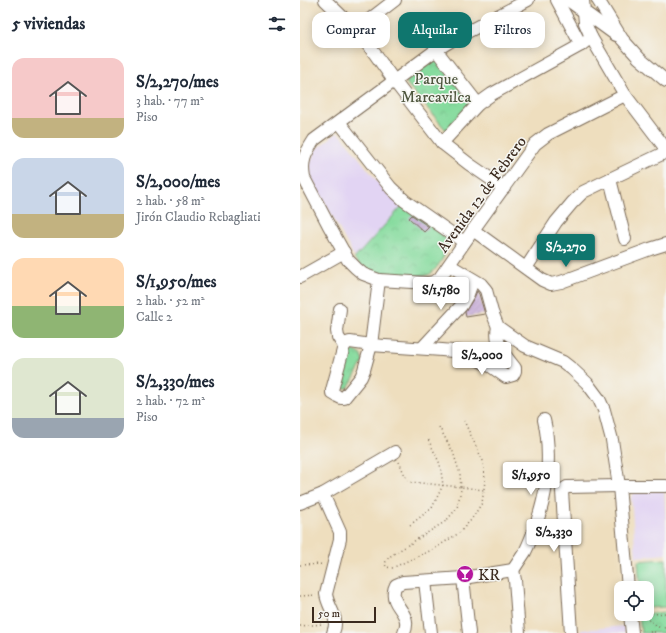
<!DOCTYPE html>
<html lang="es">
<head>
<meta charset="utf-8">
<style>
  body { margin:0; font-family:"IM FELL DW Pica",serif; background:#f2f2f3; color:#1f2937; height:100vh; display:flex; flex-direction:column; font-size:15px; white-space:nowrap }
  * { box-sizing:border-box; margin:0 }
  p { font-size:13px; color:#747a83 }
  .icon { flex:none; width:22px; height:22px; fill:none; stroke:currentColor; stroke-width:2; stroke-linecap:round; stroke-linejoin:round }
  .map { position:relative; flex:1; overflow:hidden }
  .side { display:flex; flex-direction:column; background:#fff; width:300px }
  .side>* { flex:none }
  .guide { position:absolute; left:12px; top:12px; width:294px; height:36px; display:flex; gap:8px }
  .fabs { position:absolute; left:314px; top:581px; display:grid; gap:8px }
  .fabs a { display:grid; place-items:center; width:40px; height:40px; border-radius:8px; background:#fff; box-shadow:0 2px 10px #0003; font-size:20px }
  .scale { position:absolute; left:12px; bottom:10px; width:64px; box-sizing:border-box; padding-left:4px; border:2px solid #3b2a1e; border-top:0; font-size:11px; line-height:14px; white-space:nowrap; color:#3b2a1e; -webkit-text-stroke:3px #f6f6f2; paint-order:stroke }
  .price { position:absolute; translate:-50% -34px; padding:0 9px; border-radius:4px; background:#fff; color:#222; font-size:13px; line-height:26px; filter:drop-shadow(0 1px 2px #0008) }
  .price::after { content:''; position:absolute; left:50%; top:24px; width:12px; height:9px; margin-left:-6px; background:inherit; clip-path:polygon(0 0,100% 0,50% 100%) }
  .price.active { background:#0f766e; color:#fff }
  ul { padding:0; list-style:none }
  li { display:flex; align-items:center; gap:12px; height:100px; padding:0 12px }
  li span { display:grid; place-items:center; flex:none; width:112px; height:80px; border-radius:12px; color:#555 }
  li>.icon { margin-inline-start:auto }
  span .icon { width:48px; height:48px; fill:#fffc; stroke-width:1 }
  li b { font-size:17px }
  h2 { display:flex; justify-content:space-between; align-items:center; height:48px; padding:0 12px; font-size:17px }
  .pill { padding:0 14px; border-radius:12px; background:#fff; box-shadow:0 2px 10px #0003; font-size:14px; line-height:36px }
  .pill.active { background:#0f766e; color:#fff }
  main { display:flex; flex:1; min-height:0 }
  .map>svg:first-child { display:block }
  .built { fill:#e2d4f3 }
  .grass { fill:#86db9e; stroke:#60825e }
  .park { fill:url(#park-crowns); stroke:#60825e }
  .building { fill:url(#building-hatch) }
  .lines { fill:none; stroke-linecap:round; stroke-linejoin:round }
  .minor-casing { stroke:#7a6956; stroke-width:14 }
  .path { stroke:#7a6956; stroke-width:1.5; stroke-dasharray:1 3; stroke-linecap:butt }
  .minor { stroke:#fff; stroke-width:12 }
  .labels { text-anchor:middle; stroke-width:3; stroke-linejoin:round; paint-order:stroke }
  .park-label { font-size:16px; fill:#4e563e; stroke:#f6f6f2 }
  .street-label { font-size:16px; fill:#3b2a1e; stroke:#f6f6f2 }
  .poi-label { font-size:16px; fill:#3b2a1e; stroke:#f6f6f2; text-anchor:start }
</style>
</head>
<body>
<main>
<section class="side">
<h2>5 viviendas<svg class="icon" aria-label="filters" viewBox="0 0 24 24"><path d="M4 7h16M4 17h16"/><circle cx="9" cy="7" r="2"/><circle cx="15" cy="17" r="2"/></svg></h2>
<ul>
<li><span style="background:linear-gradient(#f6c9c9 75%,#c2b280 0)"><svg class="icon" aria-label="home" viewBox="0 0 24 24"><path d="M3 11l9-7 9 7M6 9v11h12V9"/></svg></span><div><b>S/2,270/mes</b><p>3 hab. · 77 m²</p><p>Piso</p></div></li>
<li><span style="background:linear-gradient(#c9d6e8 70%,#c2b280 0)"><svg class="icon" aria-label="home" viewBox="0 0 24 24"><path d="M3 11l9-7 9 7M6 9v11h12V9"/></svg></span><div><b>S/2,000/mes</b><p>2 hab. · 58 m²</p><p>Jirón Claudio Rebagliati</p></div></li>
<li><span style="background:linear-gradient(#ffd9b3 60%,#8fb573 0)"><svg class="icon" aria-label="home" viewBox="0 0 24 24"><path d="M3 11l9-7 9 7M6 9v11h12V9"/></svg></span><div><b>S/1,950/mes</b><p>2 hab. · 52 m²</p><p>Calle 2</p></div></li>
<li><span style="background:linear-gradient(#dfe7d0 75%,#9aa5b1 0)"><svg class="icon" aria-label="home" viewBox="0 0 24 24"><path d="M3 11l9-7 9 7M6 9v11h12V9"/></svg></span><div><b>S/2,330/mes</b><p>2 hab. · 72 m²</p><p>Piso</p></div></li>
</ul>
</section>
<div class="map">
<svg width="366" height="633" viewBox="0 0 366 633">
  <defs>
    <pattern id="park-crowns" width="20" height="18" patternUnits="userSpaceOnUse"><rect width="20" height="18" fill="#86db9e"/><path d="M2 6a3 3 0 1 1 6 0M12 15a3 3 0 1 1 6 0" fill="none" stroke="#75bc88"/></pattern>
    <pattern id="building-hatch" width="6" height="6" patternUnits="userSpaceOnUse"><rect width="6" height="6" fill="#c4a7d6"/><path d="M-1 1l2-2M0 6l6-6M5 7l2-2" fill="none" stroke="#a088ad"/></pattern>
  </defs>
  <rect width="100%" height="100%" fill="#f6f6f2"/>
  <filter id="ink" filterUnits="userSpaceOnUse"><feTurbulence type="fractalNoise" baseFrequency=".025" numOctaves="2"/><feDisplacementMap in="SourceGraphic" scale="8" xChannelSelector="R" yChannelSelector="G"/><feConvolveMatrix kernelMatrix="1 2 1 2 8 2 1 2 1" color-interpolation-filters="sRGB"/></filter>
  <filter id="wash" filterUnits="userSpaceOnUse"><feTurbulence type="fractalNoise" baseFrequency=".012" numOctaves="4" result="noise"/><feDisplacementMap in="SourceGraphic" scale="16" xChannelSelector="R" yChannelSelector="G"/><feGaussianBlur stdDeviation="0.9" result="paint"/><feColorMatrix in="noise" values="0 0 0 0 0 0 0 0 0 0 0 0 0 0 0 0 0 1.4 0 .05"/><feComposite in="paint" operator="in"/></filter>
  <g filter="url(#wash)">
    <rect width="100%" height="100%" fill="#eedebe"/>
    <g class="built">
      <polygon points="37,133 42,136 84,190 102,206 55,258 11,177 10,165 15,150"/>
      <polygon points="364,490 366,527 366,554 336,557 331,497 334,493"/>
      <polygon points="324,626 325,633 281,633 281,630"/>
    </g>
    <polygon class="grass" points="366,559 366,607 347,608 347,588 340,588 338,561"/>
    <g class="park">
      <polygon points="134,60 137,60 170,102 151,130 148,131 145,129 107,84 107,81 109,78"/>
      <path d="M102,206c9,6 40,25 44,33 3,5 0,10 -1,15 -2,5 -10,17 -15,20 -8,5 -51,0 -61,-4 -6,-2 -10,-6 -15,-11z"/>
      <path d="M52,350c7,2 10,5 11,12l-15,26h-7l-3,-3 9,-32z"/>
      <polygon points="366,612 366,633 341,633 339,614"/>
    </g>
    <g id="blocks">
      <g class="building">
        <polygon points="112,215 129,227 124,232 109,218"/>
        <polygon points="177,291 179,294 185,314 166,317 165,312 174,298"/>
      </g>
    </g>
  </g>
  <g filter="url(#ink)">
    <use href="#blocks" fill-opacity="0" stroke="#7a6956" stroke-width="1"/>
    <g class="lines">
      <g class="minor-casing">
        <g id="minor">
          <polyline points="25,0 56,30 75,54 95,82 142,143 169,164 204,188"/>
          <path d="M228,0l-74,39 -18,11 -122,90c-9,14 -13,21 -10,38l24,46 20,36 8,8 7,6 16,6 49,3 6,-1 5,-3 34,-49 62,-86 13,-10 77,-39"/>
          <polyline points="257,0 281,45"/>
          <polyline points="268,0 316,35"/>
          <polyline points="283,0 285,23 291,37 325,95 366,149"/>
          <polyline points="298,0 322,39 339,58 366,81"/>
          <polyline points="56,30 95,0"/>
          <polyline points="136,50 178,104"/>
          <polyline points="39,122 91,188 105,201 164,242"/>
          <polyline points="142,143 178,104 192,94 281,45 291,37"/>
          <polyline points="310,179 325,239"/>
          <polyline points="173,230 242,280 251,284 261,282 350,249 366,244"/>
          <polyline points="149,265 181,284 186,290 192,312 198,327 225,346 263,362 272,369 287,383 299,399 304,410 312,440 319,486 328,588"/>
          <polyline points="226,268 256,222 272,203 283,192 366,152"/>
          <polyline points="0,277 44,252"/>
          <polyline points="40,309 37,331 38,337 44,346 32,390 32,393 37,396 41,398 44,398 61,377 64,370 71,345 79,280"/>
          <path d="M44,346l3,-3 3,-1 21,3 71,5 21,2 29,15 14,10 7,-2 2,-4v-3c-10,-12 -21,-25 -17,-41"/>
          <polyline points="122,348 161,306 168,294 173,280"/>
          <path d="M23,494l17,38v7l-14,55c2,15 14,22 7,39"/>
          <polyline points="0,503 23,494 95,452"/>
          <path d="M213,570c4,-6 8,-12 12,-18 8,-16 17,-43 20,-61 4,-20 4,-51 -1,-71"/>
          <polyline points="213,570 215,580 219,633"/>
          <polyline points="163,578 169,633"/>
          <polyline points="125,581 131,633"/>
          <polyline points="330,614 332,633"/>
          <path d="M104,633c9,-20 -13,-26 -10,-42 0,-2 1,-4 2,-6l7,-3 60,-4 50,-8"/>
          <polyline points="271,633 262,491 264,489 267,487 319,486 366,486"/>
        </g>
      </g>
      <g class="path">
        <polyline points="139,427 153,452 160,474 161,490 157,508 146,521 89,557 85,563 86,567 92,568 134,549 159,533 171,520 182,503 185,481 183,461 164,421"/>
        <polyline points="99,462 107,480 110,482 161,487 184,490"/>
        <polyline points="110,525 132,508 143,485 140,464 128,439"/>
        <polyline points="0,565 24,564"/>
        <polyline points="0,596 16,595"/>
        <polyline points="340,615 366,613"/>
        <polyline points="342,615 360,628"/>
        <polyline points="0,626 24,624"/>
        <polyline points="364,628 366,627"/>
        <polyline points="350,632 356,632"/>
      </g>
      <use href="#minor" class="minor"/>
    </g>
  </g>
  <defs>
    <g id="bar-disc" transform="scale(0.9)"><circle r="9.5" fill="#b5179e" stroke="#f6f6f2"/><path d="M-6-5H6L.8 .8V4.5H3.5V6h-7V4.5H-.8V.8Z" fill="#fff"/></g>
  </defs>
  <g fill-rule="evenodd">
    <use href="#bar-disc" x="165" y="574"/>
  </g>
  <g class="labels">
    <g class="park-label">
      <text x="136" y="84">Parque<tspan x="136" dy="18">Marcavilca</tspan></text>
    </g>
    <g class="street-label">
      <text transform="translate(181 194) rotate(-54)" y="6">Avenida 12 de Febrero</text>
    </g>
    <g class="poi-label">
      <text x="178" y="580">KR</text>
    </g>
  </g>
</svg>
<div class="fabs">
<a><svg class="icon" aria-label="locate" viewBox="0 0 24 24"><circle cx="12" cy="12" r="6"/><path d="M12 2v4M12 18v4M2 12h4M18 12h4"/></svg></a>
</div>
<div class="scale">50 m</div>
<b class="price active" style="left:266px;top:268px">S/2,270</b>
<b class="price" style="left:141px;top:311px">S/1,780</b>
<b class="price" style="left:182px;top:376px">S/2,000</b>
<b class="price" style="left:231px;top:496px">S/1,950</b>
<b class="price" style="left:254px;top:553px">S/2,330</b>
<div class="guide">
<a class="pill">Comprar</a>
<a class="pill active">Alquilar</a>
<a class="pill">Filtros</a>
</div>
</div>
</main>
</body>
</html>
